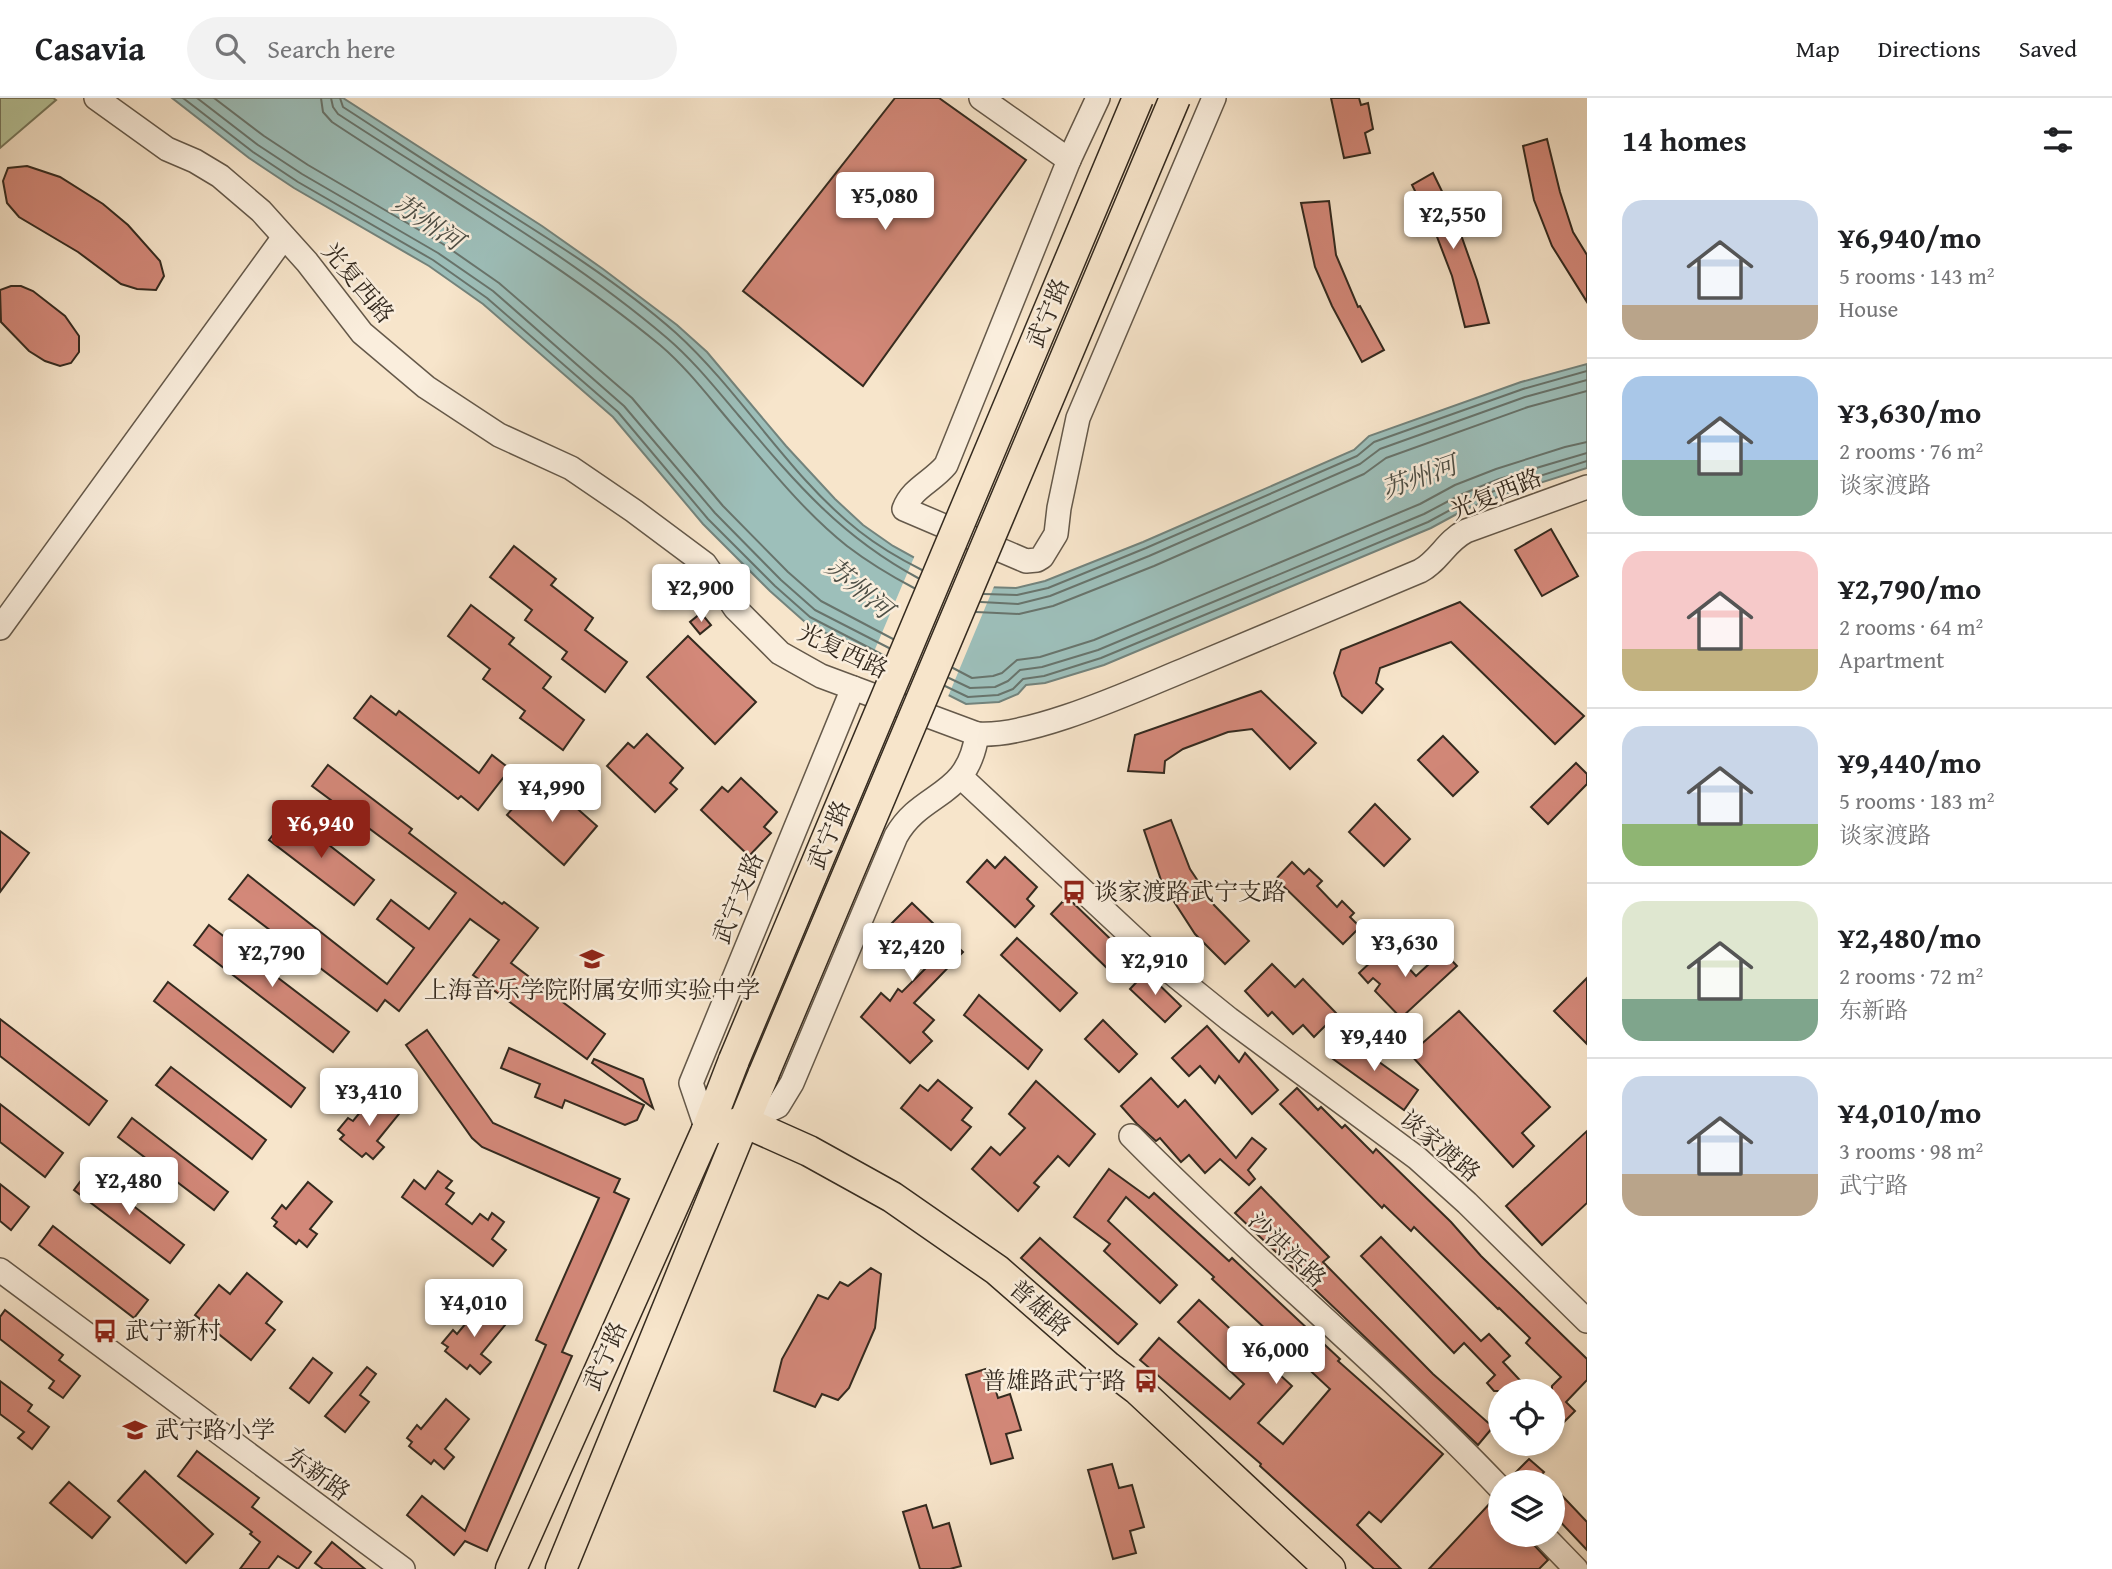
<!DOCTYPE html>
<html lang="en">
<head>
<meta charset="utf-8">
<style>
  body { margin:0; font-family:"Gentium Book Plus","Noto Serif SC",serif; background:#f2f2f2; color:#202124; height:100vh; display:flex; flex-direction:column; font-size:26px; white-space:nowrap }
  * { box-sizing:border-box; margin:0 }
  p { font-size:23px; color:#757577 }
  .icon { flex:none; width:38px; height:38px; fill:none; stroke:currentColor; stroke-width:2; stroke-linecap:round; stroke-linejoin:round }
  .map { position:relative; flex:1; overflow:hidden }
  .drawer { display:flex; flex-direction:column; background:#fff; width:525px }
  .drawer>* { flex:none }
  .fabs { position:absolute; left:1488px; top:1281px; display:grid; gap:14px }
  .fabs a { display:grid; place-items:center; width:77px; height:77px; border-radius:50%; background:#fff; box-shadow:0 4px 10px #0003; font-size:35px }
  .price { position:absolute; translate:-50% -60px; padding:0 16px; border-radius:7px; background:#fff; color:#222; font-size:23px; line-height:46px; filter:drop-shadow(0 2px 4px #0008) }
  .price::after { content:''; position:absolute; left:50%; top:42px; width:21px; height:16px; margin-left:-10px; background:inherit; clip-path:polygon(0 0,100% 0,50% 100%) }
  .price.current { background:#8f2418; color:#fff }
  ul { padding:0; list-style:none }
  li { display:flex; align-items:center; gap:21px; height:175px; padding:0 35px }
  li+li { border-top:2px solid #e0e0e0 }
  li span { display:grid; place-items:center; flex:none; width:196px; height:140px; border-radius:21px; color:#555 }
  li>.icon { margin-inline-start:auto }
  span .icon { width:84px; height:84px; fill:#fffc; stroke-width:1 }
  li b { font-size:30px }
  h2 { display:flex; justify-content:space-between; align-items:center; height:84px; padding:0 35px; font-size:30px }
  header { display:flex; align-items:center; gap:42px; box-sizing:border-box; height:98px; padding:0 35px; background:#fff; border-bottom:2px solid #e0e0e0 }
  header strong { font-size:33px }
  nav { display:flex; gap:38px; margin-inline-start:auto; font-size:24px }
  .search { width:490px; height:63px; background:#f2f2f2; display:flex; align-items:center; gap:18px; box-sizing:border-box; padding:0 24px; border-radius:38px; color:#757577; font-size:26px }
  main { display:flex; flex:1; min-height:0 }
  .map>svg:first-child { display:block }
  .green { fill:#b8c69b; stroke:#76785d; stroke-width:2 }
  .water { fill:#9dbfba; stroke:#73837c; stroke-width:2 }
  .pier { fill:#f7e5cb }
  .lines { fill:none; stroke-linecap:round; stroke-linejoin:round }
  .shore { stroke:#68746c; stroke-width:2 }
  .building { fill:#d38879; stroke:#342a1f; stroke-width:2 }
  .minor-casing { stroke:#65594a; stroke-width:26 }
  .major-casing { stroke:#342a1f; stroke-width:33 }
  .minor { stroke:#faeedd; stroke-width:23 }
  .major { stroke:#f7e5cb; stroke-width:30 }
  .major-bridge-casing { stroke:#342a1f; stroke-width:33; stroke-linecap:butt }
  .major-bridge { stroke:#f7e5cb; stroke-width:30 }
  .labels { text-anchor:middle; stroke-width:5; stroke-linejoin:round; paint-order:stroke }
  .street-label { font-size:24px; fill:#342a1f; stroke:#faeedd }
  .poi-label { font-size:24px; fill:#342a1f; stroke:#faeedd; text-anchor:start }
  .water-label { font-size:26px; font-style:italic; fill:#4e4f46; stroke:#faeedd }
</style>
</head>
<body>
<header>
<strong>Casavia</strong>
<div class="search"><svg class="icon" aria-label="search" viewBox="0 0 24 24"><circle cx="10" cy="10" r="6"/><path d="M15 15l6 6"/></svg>Search here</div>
<nav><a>Map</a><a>Directions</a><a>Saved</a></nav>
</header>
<main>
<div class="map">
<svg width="1587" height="1471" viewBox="0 0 1587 1471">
  <rect width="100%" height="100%" fill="#f7e5cb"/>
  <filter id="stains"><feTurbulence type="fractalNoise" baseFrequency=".00286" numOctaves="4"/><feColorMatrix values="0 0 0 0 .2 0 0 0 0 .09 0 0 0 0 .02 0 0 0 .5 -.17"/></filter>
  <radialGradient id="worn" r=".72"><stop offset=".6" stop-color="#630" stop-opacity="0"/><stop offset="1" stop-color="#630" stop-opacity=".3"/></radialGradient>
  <polygon class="green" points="0,0 53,0 56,2 0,50"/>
  <polygon class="water" points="172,0 343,0 542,128 603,171 677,227 707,254 786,348 835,401 863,427 893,448 942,475 984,489 1016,490 1045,483 1143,444 1354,352 1369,338 1521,284 1587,266 1587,370 1505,396 1466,411 1431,430 1104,567 1045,585 1026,587 1018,596 999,604 966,606 806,525 770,493 703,426 613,319 483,206 429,168 294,90 249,60"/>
  <polygon class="pier" points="915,457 944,472 967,481 995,486 947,601 870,563"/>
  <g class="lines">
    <g class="shore">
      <polyline points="183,0 253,54 298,84 433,162 487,200 618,314 708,421 775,488 810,519 885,558"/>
      <polyline points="197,0 258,47 302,76 438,155 493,193 624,308 715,415 781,482 815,512 889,550"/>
      <polyline points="214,0 264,38 308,67 443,146 499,185 632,300 723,408 788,474 821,503 893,541"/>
      <path d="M321,0l2,14 9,10c110,73 226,139 328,223 27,23 48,51 71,78 36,42 72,88 116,123 21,16 44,30 67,42"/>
      <path d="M331,0l2,9 5,7c111,73 228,138 329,224 27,23 49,51 72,78 56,66 101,120 179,162"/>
      <path d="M340,0l3,9c42,27 83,55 125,81 70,44 146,90 208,145 66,60 112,142 183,198 19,15 41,28 63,39"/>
      <polyline points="984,496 1017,497 1048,490 1146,450 1357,358 1374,344 1523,291 1587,273"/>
      <polyline points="981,504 1018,506 1050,498 1149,458 1360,366 1380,351 1525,299 1587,282"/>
      <polyline points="976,514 1019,516 1053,508 1154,468 1364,376 1386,360 1528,309 1587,293"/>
      <polyline points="953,570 972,580 993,578 1002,575 1017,562 1040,559 1094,542 1420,406 1455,387 1496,371 1565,349 1587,344"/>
      <polyline points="949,580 970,590 995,589 1008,583 1020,572 1042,569 1098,552 1424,416 1460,397 1499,381 1587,355"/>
      <polyline points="945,588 968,599 998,597 1013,591 1023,581 1044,578 1101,560 1428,424 1463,405 1502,390 1587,363"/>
    </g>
  </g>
  <g class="building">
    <polygon points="895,0 939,0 1026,62 863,288 743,193"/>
    <polygon points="1331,0 1359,0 1361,7 1368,5 1373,31 1365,35 1370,55 1344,60"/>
    <polygon points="1547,41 1560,94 1573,134 1587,157 1587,204 1552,148 1534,102 1523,48"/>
    <polygon points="27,68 60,79 103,106 128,127 160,163 164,178 156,192 137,191 121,186 78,154 19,119 7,105 3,83 8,70"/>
    <polygon points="1433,75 1455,120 1477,182 1489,225 1465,229 1452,178 1434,131 1412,87"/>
    <polygon points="1329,103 1336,157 1358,209 1360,208 1384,252 1362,264 1332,208 1315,169 1301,105"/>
    <polygon points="11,188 21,188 33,193 65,218 79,238 79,254 71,265 60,268 45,263 29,253 1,224 0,192"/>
    <polygon points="1551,431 1578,478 1542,498 1515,452"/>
    <polygon points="514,448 556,481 551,487 593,520 585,532 627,564 605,594 562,561 567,554 525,522 532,512 490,479"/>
    <polygon points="1460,504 1584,618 1555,646 1451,544 1380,570 1376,585 1383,591 1362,615 1342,598 1334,575 1341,552"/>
    <polygon points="471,507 514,540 509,546 551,579 543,590 584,622 563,652 520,620 525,613 483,581 490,571 448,538"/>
    <polygon points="701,515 711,527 700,536 690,524"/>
    <polygon points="688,538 756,604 715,646 647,579"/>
    <polygon points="1261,593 1316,645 1290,671 1252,631 1228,634 1183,651 1165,663 1164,675 1128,673 1135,637"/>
    <polygon points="371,598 396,617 399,613 479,675 492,657 510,671 478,712 461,698 458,701 354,620"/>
    <polygon points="647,636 683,670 670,685 677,691 655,714 607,668 628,645 634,650"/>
    <polygon points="1443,638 1478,674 1453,698 1418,662"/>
    <polygon points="1576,665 1587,676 1587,686 1548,726 1531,709"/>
    <polygon points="328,667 412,731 409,735 502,806 504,804 538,830 511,865 605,936 587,961 473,877 499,842 470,821 399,913 385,902 377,913 229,801 248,777 387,886 414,850 377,821 391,802 429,831 456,795 312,688"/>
    <polygon points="741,680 777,714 764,729 771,735 749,758 701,712 722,689 728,694"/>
    <polygon points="533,687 557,707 564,699 597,728 564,767 507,717"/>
    <polygon points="1375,706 1410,741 1384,768 1349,734"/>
    <polygon points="289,716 374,782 354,807 269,742"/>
    <polygon points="1171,722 1190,771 1214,807 1249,843 1225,866 1195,836 1162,785 1144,732"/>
    <polygon points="0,733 29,755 0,794"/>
    <polygon points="1005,759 1037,789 1027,801 1034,808 1015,829 967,784 987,762 995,770"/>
    <polygon points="1292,764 1304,776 1309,771 1322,783 1317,788 1337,809 1342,803 1354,815 1350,819 1360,829 1343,846 1276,781"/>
    <polygon points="1067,799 1127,857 1111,874 1051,816"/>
    <polygon points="912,805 963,854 914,905 934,922 923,934 932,943 910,965 861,919 881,895 890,903 898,891 902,894 927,869 898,841 889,850 878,839"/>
    <polygon points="209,827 349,934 333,954 194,847"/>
    <polygon points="1017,840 1077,895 1060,913 1001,857"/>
    <polygon points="1388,848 1416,878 1443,853 1457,868 1401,920 1375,893 1380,886 1373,880 1368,885 1359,875"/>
    <polygon points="1272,866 1295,889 1303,881 1337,916 1314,939 1303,927 1293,936 1272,914 1268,918 1245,893"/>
    <polygon points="1146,874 1181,908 1165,924 1130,891"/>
    <polygon points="1587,880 1587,946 1554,913"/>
    <polygon points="168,884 305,990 291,1009 154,903"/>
    <polygon points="979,897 1042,952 1028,971 964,917"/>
    <polygon points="1459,913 1550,1009 1522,1035 1534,1048 1513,1069 1410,956"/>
    <polygon points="0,921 107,1003 89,1027 0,958"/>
    <polygon points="1103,922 1137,956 1119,974 1085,941"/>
    <polygon points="1207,928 1239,964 1245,955 1278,992 1252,1016 1219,978 1215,985 1200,968 1189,978 1172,960"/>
    <polygon points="427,932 493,1025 620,1081 614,1094 629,1101 562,1254 572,1258 487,1453 465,1443 454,1457 407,1417 422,1398 465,1433 546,1247 536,1242 599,1100 482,1049 472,1040 406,947"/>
    <polygon points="1343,938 1418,992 1404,1012 1329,958"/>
    <polygon points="509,950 644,1007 637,1022 625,1027 565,1002 562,1010 535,999 540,986 501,970"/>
    <polygon points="594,961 643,981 653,1010 592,965"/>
    <polygon points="171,969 266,1042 252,1061 156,987"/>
    <polygon points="1151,980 1178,1009 1185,1002 1236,1060 1252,1040 1266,1051 1248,1072 1255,1081 1249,1087 1220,1061 1205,1075 1189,1057 1181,1064 1160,1040 1156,1043 1137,1026 1121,1008"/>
    <polygon points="938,982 972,1010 962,1022 971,1029 951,1052 901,1010 920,987 928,993"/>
    <polygon points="1036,983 1095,1036 1069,1068 1058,1058 1034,1085 1039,1089 1018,1113 972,1071 991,1049 1000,1057 1025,1030 1009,1016"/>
    <polygon points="1297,990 1318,1012 1321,1009 1342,1030 1345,1027 1373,1055 1376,1051 1451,1124 1481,1158 1587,1261 1587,1282 1566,1304 1575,1313 1561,1327 1552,1318 1552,1288 1561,1279 1526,1245 1530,1240 1499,1210 1498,1211 1414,1129 1411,1133 1384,1107 1382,1110 1280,1006"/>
    <polygon points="375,996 399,1016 377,1043 384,1049 373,1061 366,1055 362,1059 340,1041 344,1037 338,1032 348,1020 353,1023"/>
    <polygon points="0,1006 63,1055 45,1079 0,1044"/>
    <polygon points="132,1020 228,1094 214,1112 118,1039"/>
    <polygon points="1587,1033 1587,1105 1542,1147 1506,1108"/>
    <polygon points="1109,1071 1149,1100 1154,1095 1229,1163 1232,1160 1340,1261 1338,1263 1443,1356 1381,1424 1369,1414 1357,1427 1401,1471 1374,1471 1260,1368 1261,1366 1140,1262 1159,1240 1230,1301 1244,1286 1178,1224 1199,1202 1292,1288 1258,1325 1283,1346 1330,1291 1212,1181 1214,1179 1126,1099 1108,1123 1177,1187 1160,1205 1104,1153 1110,1146 1074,1119"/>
    <polygon points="88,1073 184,1147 170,1165 74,1092"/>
    <polygon points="438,1073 452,1083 446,1090 454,1095 446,1106 472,1126 480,1116 488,1122 492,1115 504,1124 492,1141 506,1152 493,1168 402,1099 414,1082 425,1091"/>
    <polygon points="308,1084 332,1104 310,1131 317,1136 307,1149 299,1142 296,1146 274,1128 277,1124 272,1120 282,1107 286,1111"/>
    <polygon points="0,1086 29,1109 11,1132 0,1123"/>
    <polygon points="1261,1089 1329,1159 1323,1164 1433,1276 1493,1329 1478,1347 1235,1115"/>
    <polygon points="53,1128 148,1202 134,1220 39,1147"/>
    <polygon points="1381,1139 1481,1243 1489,1236 1510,1258 1503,1264 1530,1293 1494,1293 1487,1285 1495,1277 1464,1245 1454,1255 1361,1158"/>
    <polygon points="1040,1140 1137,1226 1118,1246 1021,1160"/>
    <polygon points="871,1170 881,1176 875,1230 849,1290 838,1302 822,1296 815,1309 774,1293 782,1261 818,1197 828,1201 840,1184 848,1188"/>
    <polygon points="247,1175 282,1204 266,1225 275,1232 251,1262 195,1217 219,1187 230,1196"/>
    <polygon points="482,1206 506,1226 481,1256 491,1264 480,1276 470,1267 467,1271 445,1253 448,1249 442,1245 453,1232 457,1236"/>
    <polygon points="5,1212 63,1257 59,1262 80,1278 63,1300 49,1290 54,1283 0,1241 0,1219"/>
    <polygon points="313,1260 332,1275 309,1305 290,1290"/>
    <polygon points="367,1269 376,1276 360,1297 369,1304 345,1334 325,1318"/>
    <polygon points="989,1270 998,1300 1010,1296 1021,1332 1006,1336 1013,1360 991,1366 966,1277"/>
    <polygon points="0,1283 32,1307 28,1313 49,1329 32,1351 18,1340 24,1334 0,1316"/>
    <polygon points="446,1301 469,1321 445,1351 454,1359 444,1371 434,1362 431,1366 409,1348 412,1344 407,1340 417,1327 421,1331"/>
    <polygon points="197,1353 259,1400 252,1409 311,1454 298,1471 278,1458 268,1471 240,1471 260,1444 250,1436 252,1434 178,1378"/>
    <polygon points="1529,1361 1544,1374 1542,1376 1550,1384 1523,1384 1515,1375"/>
    <polygon points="1112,1366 1119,1390 1132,1387 1144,1429 1130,1433 1136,1455 1113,1461 1088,1372"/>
    <polygon points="145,1373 213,1436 186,1465 118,1403"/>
    <polygon points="69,1384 110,1419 92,1440 50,1405"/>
    <polygon points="1552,1387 1587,1424 1587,1452 1552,1415"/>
    <polygon points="1493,1402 1500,1404 1500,1437 1529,1437 1533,1446 1548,1462 1539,1471 1429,1471"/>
    <polygon points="926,1407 933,1430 949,1425 961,1468 950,1471 920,1471 903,1414"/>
    <polygon points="332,1444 365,1471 323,1471 315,1465"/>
  </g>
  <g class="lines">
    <g class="minor-casing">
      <g id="minor">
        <path d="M96,0l71,51 28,12 25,15 41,35 46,51 55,71 64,54 73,48 72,33 63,43 71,53 30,44 45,45 41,23 156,58c55,4 158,-44 212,-66 77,-32 154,-64 231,-97 19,-10 26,-30 46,-40l121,-44"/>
        <polyline points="981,0 1069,62"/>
        <path d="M1098,0l-29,62 -123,305c-14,17 -34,23 -42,44l122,52 11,-1 5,-3 14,-23 3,-26 19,-90 136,-320"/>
        <polyline points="0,530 284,139"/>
        <polyline points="961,679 1167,871 1229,921 1417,1060 1467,1105 1587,1223"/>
        <path d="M744,1024l34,-16 14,-23 104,-247c26,-46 72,-37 81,-102"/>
        <polyline points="707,1032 691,985 853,590"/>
        <path d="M1131,1038c119,121 252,229 369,352"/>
        <polyline points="0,1172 403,1471"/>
        <polyline points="1543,1437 1576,1471"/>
      </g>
    </g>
    <g class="major-casing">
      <g id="major">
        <polyline points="707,1032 744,1024 809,1053 892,1099 997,1172 1108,1269 1137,1291 1330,1471"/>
        <polyline points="511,1471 707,1032 734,962"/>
        <polyline points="561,1471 764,975"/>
      </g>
    </g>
    <use href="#minor" class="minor"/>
    <use href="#major" class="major"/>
    <g class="major-bridge-casing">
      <g id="major-bridge">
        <polyline points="734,962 1138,0"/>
        <polyline points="764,975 1175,0"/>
      </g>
    </g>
    <use href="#major-bridge" class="major-bridge"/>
  </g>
  <defs>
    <g id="bus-bare" transform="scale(1.89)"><path d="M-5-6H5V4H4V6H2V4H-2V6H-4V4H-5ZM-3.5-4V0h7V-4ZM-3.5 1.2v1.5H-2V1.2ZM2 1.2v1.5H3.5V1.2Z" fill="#8f2418" stroke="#faeedd" stroke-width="2.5" paint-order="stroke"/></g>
    <g id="school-bare" transform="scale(1.89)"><path d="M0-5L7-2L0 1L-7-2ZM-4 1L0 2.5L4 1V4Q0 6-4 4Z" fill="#8f2418" stroke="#faeedd" stroke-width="2.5" paint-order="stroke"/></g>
  </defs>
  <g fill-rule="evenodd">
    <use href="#bus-bare" x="1074" y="794"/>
    <use href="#school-bare" x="592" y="861"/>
    <use href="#bus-bare" x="105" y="1233"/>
    <use href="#bus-bare" x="1146" y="1283"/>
    <use href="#school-bare" x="135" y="1332"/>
  </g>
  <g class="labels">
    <g class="street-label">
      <text transform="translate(358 185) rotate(50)" y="8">光复西路</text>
      <text transform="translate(1048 215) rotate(-67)" y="8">武宁路</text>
      <text transform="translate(1496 396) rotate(-22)" y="8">光复西路</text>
      <text transform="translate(843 553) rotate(25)" y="8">光复西路</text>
      <text transform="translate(829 737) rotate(-67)" y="8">武宁路</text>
      <text transform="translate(738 800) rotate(-68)" y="8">武宁支路</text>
      <text transform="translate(1440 1048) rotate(40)" y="8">谈家渡路</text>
      <text transform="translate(1287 1152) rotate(43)" y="8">沙洪浜路</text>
      <text transform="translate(1040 1210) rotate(41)" y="8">普雄路</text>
      <text transform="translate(605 1258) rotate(-66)" y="8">武宁路</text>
      <text transform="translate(318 1376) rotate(36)" y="8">东新路</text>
    </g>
    <g class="poi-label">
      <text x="1094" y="802">谈家渡路武宁支路</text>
      <text x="592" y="900" text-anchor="middle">上海音乐学院附属安师实验中学</text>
      <text x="125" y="1241">武宁新村</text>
      <text x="1126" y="1291" text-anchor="end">普雄路武宁路</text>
      <text x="155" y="1340">武宁路小学</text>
    </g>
    <g class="water-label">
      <text transform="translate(428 124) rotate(34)" y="9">苏州河</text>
      <text transform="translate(1419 379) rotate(-20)" y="9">苏州河</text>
      <text transform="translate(859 490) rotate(40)" y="9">苏州河</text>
    </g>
  </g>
  <rect width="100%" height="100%" filter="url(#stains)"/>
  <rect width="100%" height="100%" fill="url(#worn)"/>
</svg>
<div class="fabs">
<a><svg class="icon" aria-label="locate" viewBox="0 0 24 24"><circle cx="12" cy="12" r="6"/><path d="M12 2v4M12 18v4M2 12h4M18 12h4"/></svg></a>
<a><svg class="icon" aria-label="layers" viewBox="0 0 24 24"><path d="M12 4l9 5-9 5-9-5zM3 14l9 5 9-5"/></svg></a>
</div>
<b class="price" style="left:885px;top:134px">¥5,080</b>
<b class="price" style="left:1453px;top:153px">¥2,550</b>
<b class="price" style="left:701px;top:526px">¥2,900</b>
<b class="price" style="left:552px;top:726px">¥4,990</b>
<b class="price current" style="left:321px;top:762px">¥6,940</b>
<b class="price" style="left:1405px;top:881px">¥3,630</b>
<b class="price" style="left:912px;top:885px">¥2,420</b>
<b class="price" style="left:272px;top:891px">¥2,790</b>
<b class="price" style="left:1155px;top:899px">¥2,910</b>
<b class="price" style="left:1374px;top:975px">¥9,440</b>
<b class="price" style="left:369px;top:1030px">¥3,410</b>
<b class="price" style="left:129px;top:1119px">¥2,480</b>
<b class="price" style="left:474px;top:1241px">¥4,010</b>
<b class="price" style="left:1276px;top:1288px">¥6,000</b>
</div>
<section class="drawer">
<h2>14 homes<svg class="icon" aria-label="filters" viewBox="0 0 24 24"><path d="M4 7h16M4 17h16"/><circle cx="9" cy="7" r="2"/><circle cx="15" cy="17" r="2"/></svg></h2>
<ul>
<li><span style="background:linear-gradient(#c9d6e8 75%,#b9a48a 0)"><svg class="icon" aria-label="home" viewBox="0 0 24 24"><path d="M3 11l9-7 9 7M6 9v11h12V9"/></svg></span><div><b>¥6,940/mo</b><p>5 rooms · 143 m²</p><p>House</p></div></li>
<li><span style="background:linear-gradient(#a9c7e8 60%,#7fa58c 0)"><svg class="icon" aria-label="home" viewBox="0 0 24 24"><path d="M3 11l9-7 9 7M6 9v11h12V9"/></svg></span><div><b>¥3,630/mo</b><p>2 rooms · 76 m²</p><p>谈家渡路</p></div></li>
<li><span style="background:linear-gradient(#f6c9c9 70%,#c2b280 0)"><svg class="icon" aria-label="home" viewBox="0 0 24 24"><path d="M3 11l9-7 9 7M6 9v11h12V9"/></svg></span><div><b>¥2,790/mo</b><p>2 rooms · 64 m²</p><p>Apartment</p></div></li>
<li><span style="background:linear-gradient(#c9d6e8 70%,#8fb573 0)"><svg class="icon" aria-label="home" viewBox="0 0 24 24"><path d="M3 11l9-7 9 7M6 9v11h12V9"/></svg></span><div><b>¥9,440/mo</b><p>5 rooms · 183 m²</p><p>谈家渡路</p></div></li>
<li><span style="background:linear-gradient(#dfe7d0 70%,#7fa58c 0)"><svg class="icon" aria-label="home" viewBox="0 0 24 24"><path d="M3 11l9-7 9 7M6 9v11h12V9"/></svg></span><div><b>¥2,480/mo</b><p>2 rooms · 72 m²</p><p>东新路</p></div></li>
<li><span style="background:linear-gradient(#c9d6e8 70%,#b9a48a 0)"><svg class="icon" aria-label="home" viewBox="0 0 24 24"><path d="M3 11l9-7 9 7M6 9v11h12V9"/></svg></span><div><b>¥4,010/mo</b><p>3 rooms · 98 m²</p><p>武宁路</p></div></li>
</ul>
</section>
</main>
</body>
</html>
